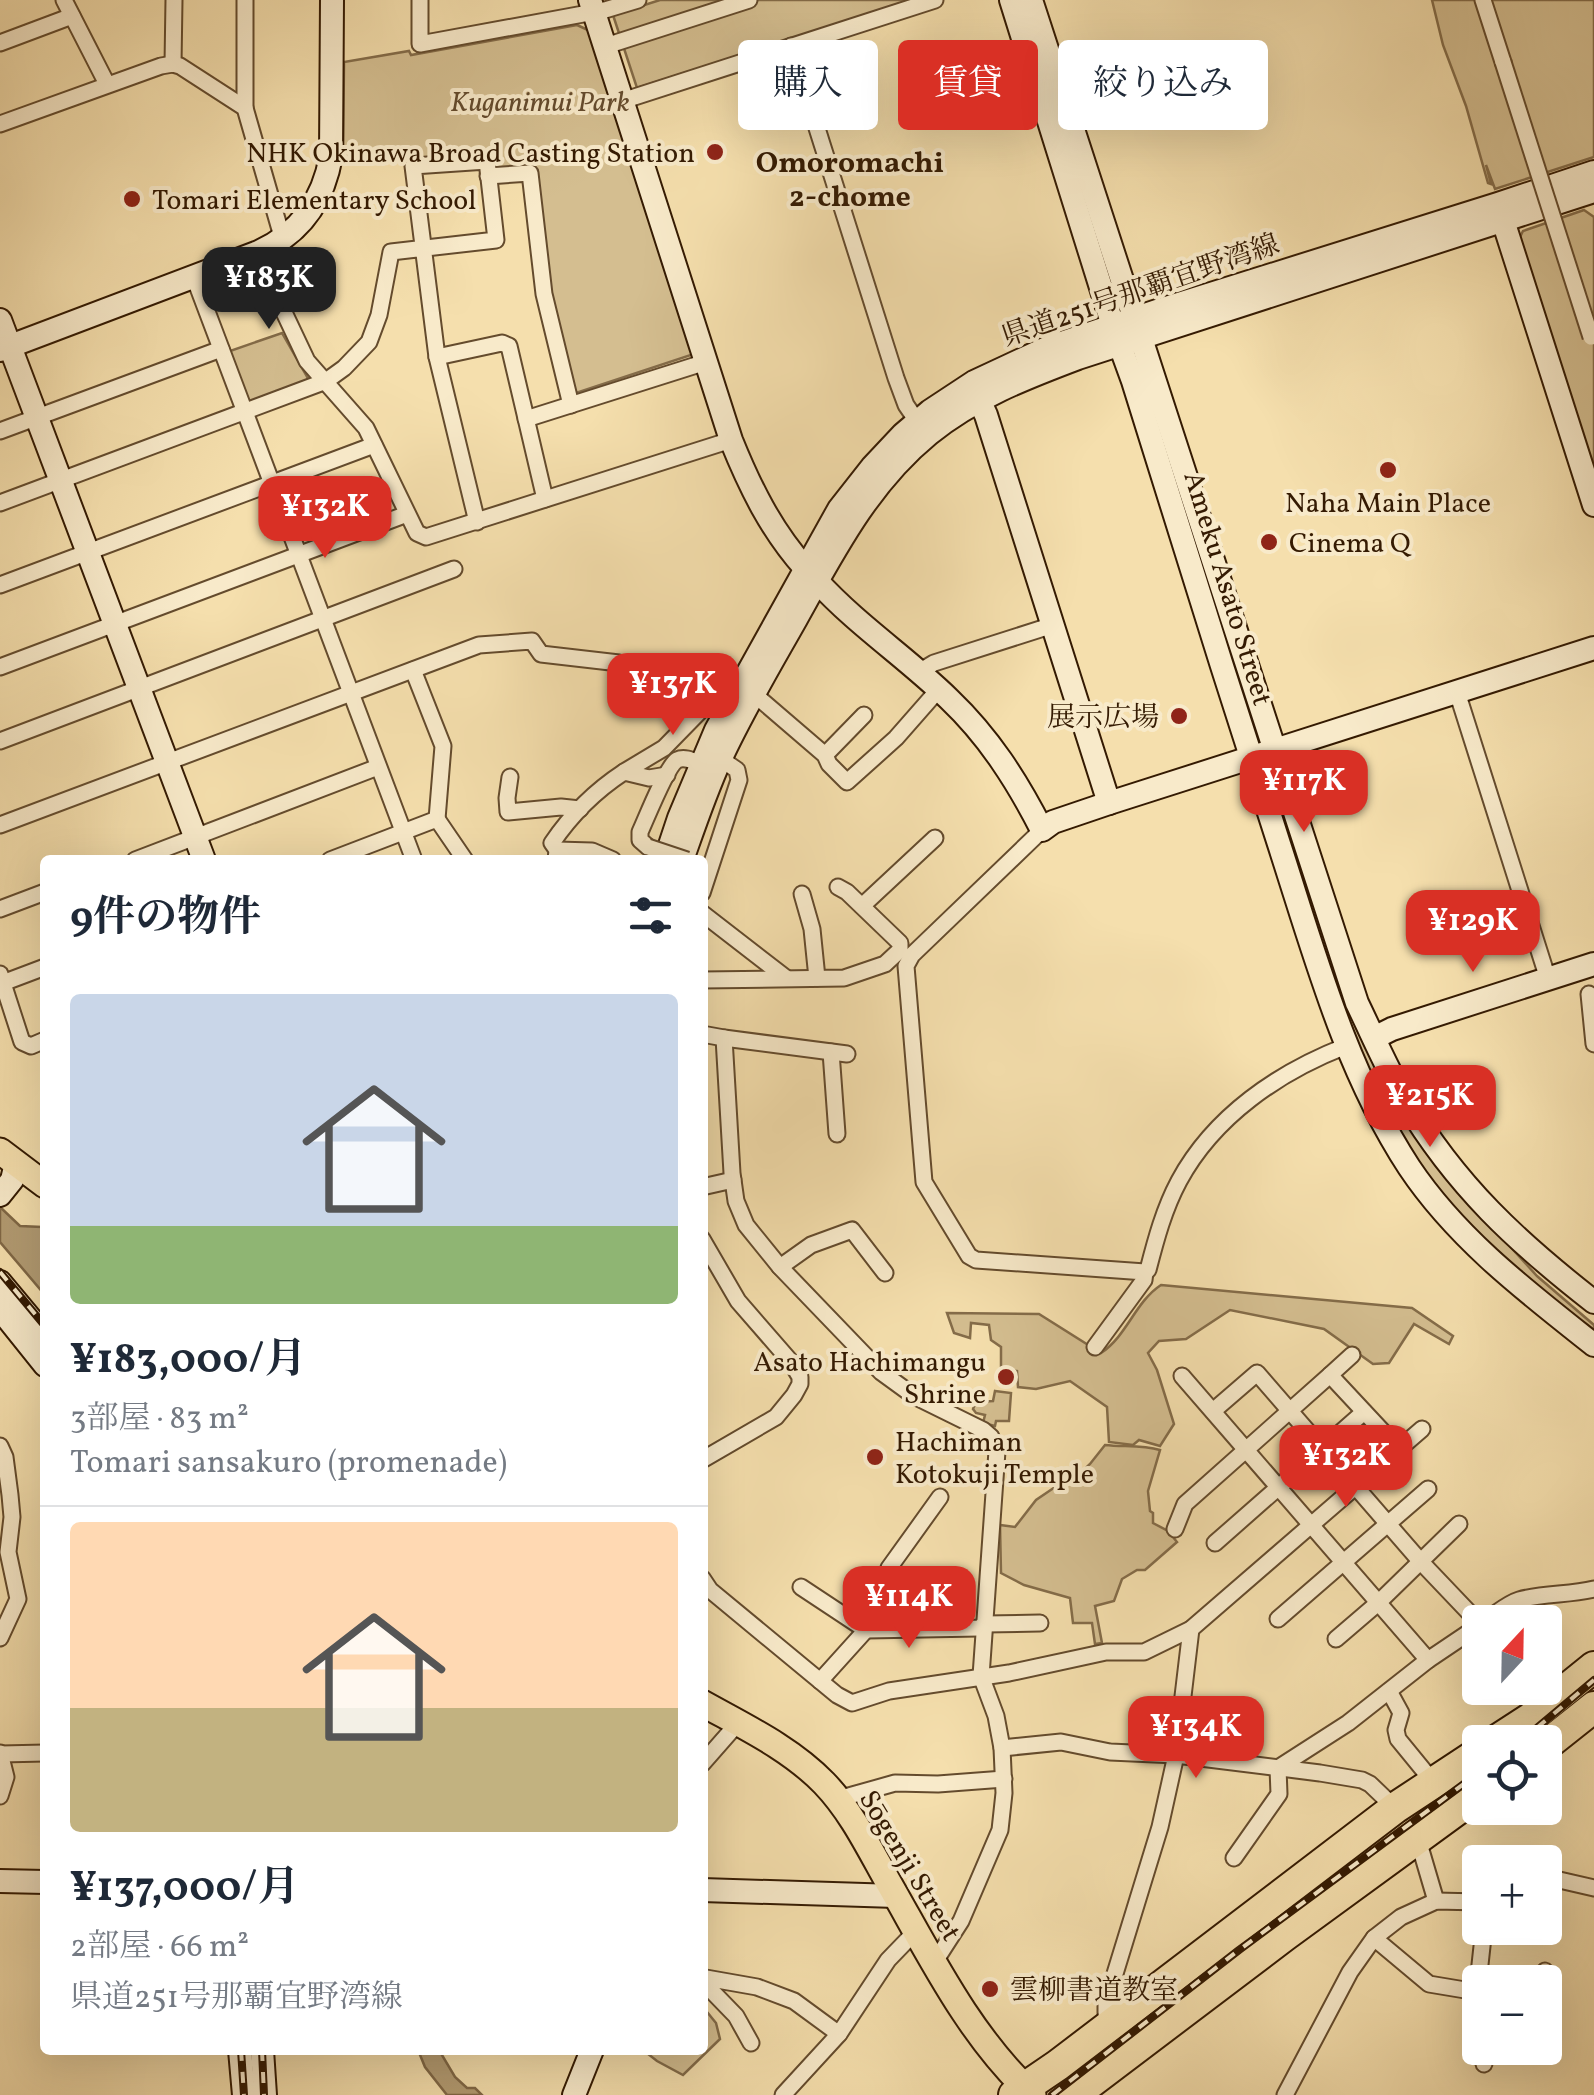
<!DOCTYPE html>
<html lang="ja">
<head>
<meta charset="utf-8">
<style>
  body { margin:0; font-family:Vollkorn,"Noto Serif JP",serif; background:#f6f6f7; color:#1f2937; height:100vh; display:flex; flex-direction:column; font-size:38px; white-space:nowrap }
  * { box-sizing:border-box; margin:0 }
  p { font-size:32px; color:#747a83 }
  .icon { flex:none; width:55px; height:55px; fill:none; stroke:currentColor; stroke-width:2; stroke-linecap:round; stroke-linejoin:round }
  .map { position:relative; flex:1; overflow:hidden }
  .details { position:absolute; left:40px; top:855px; width:668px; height:1200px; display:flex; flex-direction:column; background:#fff; border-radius:10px; box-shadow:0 10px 40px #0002 }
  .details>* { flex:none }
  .hud { position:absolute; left:738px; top:40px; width:705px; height:90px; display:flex; gap:20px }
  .needle { width:65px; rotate:22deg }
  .buttons { position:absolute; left:1462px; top:1605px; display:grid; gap:20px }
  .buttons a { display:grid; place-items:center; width:100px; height:100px; border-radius:10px; background:#fff; box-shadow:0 10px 40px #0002; font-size:50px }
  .price { position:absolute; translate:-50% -85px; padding:0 22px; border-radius:20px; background:#d93025; color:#fff; font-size:32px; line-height:65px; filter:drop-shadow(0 2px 5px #0008) }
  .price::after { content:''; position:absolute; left:50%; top:60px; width:30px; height:22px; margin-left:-15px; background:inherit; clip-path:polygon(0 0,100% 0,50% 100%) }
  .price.selected { background:#222; color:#fff }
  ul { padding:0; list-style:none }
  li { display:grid; align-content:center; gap:20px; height:530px; padding:0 30px }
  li+li { border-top:2px solid #e0e1e3 }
  li span { display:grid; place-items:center; height:310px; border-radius:10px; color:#555 }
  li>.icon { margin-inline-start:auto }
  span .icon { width:180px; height:180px; fill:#fffc; stroke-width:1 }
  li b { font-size:42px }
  h2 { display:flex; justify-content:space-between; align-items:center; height:120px; padding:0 30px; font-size:42px }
  .tag { padding:0 35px; border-radius:10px; background:#fff; box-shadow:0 10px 40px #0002; font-size:35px; line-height:90px }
  .tag.selected { background:#d93025; color:#fff }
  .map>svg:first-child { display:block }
  .green { fill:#d4be90; stroke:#846c49; stroke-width:2.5 }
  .water { fill:#b39c73; stroke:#806846; stroke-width:2.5 }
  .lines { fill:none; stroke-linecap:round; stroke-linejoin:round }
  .street-casing { stroke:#644b2d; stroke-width:19 }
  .secondary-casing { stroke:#341a02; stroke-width:26 }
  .primary-casing { stroke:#341a02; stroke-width:29 }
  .highway-casing { stroke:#341a02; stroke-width:34 }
  .street { stroke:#f8eaca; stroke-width:15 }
  .secondary { stroke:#f8eaca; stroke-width:22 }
  .primary { stroke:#f5dfad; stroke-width:25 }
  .highway { stroke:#f5dfad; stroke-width:30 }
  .rail-casing { stroke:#341a02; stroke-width:8 }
  .rail { stroke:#f8eaca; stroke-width:4; stroke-dasharray:11; stroke-linecap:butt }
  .street-bridge-casing { stroke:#644b2d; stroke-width:19; stroke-linecap:butt }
  .street-bridge { stroke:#f8eaca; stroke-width:15 }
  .poi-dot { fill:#8f2418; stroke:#f8eaca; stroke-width:4 }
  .labels { text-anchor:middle; stroke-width:8; stroke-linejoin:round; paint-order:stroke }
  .park-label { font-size:28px; font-style:italic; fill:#644b2d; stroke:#f8eaca }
  .poi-label { font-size:28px; fill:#341a02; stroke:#f8eaca; text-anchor:start }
  .street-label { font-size:28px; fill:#341a02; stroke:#f8eaca }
  .neighbourhood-label { font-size:30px; font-weight:bold; fill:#341a02; stroke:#f8eaca }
</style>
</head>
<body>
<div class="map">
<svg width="1594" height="2095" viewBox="0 0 1594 2095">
  <rect width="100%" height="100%" fill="#f5dfad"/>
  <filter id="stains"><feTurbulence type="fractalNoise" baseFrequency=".002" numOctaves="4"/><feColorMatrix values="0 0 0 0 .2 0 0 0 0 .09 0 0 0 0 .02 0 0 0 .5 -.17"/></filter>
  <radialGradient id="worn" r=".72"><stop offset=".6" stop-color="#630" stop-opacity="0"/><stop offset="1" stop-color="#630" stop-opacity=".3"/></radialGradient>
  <g class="green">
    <polygon points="660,0 914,0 637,88 613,15"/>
    <polygon points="1432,0 1594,0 1594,157 1495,189 1486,165 1491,184 1488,183 1466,106 1443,45"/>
    <polygon points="577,25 590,31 694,354 573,394 550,304 533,169 493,172 490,156 414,158 407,156 343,160 344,62 409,51 411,55"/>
    <polygon points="1584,210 1594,217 1594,472 1519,239 1523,231"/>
    <polygon points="282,333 310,382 246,406 230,351"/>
    <polygon points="1340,988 1372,1058 1506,1242 1537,1276 1594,1325 1594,1337 1465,1226 1397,1135 1343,1010"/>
    <path d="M1161,1285l251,23 41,28 -4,8 -35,-20 -25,39 -16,1 -49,-35 -94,-19 -44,29 -27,2 -11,12 9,17 17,54 -14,22 -21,-6 -6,5 -24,-3 -2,-35 -37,-26 -34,8 -18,-2 -1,-16 -16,-3v-21l-10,-7 -2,-15 -18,-2 -1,15 -16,-5 -7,-20 92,1 62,39c26,-17 34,-51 60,-68z"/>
    <polygon points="995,1391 1011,1393 1009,1421 996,1421 995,1426 983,1423 985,1415 976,1413 973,1409 976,1402 993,1401"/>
    <path d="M1105,1445c19,2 37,0 55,5l-12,41 2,20 3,2v10l15,8 9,11 -32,28h-8l-15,9 -8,22 -19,5 7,37 -7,1 -3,-21h-19l-3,-25 -46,-13 -23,-12 -1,-48 15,2 21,-27 22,-15 17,-7 15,-14z"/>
    <polygon points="703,2007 716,2023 720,2039 683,2075 657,2061 643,2050 702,2050"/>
  </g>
  <g class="water">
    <polygon points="0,1207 20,1226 42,1227 45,1232 45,1295 0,1242"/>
    <polygon points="418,2050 439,2050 455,2077 467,2088 475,2088 482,2095 447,2095 425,2067"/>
  </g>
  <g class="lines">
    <g class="street-casing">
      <g id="street">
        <polyline points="64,0 107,84"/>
        <polyline points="420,0 420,44 605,10 638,0"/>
        <polyline points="1483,0 1503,62"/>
        <polyline points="0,43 72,16"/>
        <polyline points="612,44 749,0"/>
        <polyline points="791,46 896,378 906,405 917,421"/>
        <polyline points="173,64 174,0"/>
        <polyline points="622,101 935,0"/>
        <polyline points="245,108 245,0"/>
        <polyline points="0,124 161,66 173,64 180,66 245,108 283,240"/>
        <polyline points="488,176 530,173 544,294 571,405"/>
        <polyline points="256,253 307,361 366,428 417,533 426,537 731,440"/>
        <polyline points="194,277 414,860"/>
        <polyline points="437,357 502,343 509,346 545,499"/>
        <polyline points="526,419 706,362"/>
        <polyline points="0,431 221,349"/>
        <polyline points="0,503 326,381 344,368 369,342 379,315 391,252 496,240 487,161 413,166 437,357 477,522"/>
        <polyline points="0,585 374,445"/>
        <polyline points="0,667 407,514"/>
        <polyline points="413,670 443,746 437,819"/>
        <polyline points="919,672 934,663 1053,625"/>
        <polyline points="1457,692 1548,979"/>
        <polyline points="754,694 825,755 829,764 847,782 896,738 939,689"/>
        <polyline points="0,741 454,569"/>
        <polyline points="825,755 864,715"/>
        <polyline points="624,772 664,748 707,704 717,687 712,680"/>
        <polyline points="510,777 507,798 508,812 561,807 580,809"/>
        <polyline points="0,825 479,645 532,641 541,654 619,663 740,686"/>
        <path d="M1042,830l-130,125 -6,11 18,216 45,74 7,4 169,12 3,-2c8,-31 16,-61 31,-89 35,-65 100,-109 167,-135"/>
        <path d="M648,847l-8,-7v-8c6,-13 27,-66 37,-72 8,-4 16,1 23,4"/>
        <polyline points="557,850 592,851 613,860"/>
        <polyline points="135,860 378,767"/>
        <polyline points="330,860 437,819 465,860"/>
        <path d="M556,860l1,-10 -5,-7c19,-28 43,-52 72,-71l25,6 18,-3"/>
        <polyline points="702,893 739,780 737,770 721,759"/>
        <polyline points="802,894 812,929 817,978"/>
        <polyline points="862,906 935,838"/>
        <polyline points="0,909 45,892"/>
        <polyline points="702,913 786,978"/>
        <polyline points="0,974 22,1042 31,1046 45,1040"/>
        <polyline points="702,980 844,978 885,964 900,950 900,943 847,892 838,887"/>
        <polyline points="0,984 45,967"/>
        <polyline points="1589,994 1594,1044"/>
        <polyline points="702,1034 724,1038 732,1173 736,1201 746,1225 780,1267 881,1372 914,1396 983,1430 991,1437 997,1451 981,1676 996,1716 1002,1748 1004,1793 1000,1830 961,1921 934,1963"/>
        <polyline points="724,1038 847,1054"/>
        <polyline points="831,1052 837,1134"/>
        <polyline points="702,1187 733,1180"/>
        <polyline points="702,1239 738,1301 791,1362 800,1377 800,1384 794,1395 776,1417 702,1460"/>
        <polyline points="780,1267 811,1245 852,1230 885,1273"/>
        <polyline points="1095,1347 1144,1280 1145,1272"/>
        <polyline points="1352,1355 1330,1375 1399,1449"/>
        <polyline points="1182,1376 1428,1660"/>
        <polyline points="1213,1411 1257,1373 1421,1562 1480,1624"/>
        <polyline points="0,1446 5,1457 10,1495 12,1517 8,1552 18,1599 0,1638"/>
        <polyline points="1175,1529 1185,1504 1330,1375"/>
        <polyline points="1215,1543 1364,1412"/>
        <polyline points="702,1578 710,1590 837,1695 852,1703 889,1691 1009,1673 1106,1652 1144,1652 1191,1629 1422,1429"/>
        <polyline points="801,1587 866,1630 979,1628 985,1624 1040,1623"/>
        <polyline points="1278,1619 1428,1489"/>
        <path d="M1483,1622c12,-7 23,-18 36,-22 24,-7 51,-5 75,-11"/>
        <polyline points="1336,1639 1378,1603 1459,1524"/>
        <polyline points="820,1681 866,1630 889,1568 940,1497"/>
        <polyline points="1389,1691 1401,1713 1396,1730 1398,1739 1434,1783"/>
        <polyline points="1002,1748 1061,1742 1110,1752 1176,1755 1320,1773 1362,1780 1370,1784 1395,1808"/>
        <polyline points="0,1753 6,1777 0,1796"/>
        <polyline points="1,1754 45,1753"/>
        <polyline points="702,1764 738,1723"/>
        <polyline points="838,1799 895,1783 938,1784 1004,1779"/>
        <polyline points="1421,1850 1436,1901"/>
        <polyline points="1234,1858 1279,1794 1278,1768 1348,1723 1428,1660 1480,1625"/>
        <polyline points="1545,1881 1555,1879 1594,1888"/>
        <polyline points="1374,1938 1429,1984 1477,1992 1480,2022"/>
        <polyline points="702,1983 706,1978 757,1987 794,2001 839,2034 888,1960 916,1931"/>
        <polyline points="704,1983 736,2016 751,2043"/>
        <polyline points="1545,1983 1550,1978 1545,1971"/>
        <polyline points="1480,1992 1477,1992 1484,1928"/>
        <polyline points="1111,2023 1106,2013 1106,2003 1160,1827 1176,1755 1191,1629"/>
        <polyline points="1482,2048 1484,2064"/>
        <polyline points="783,2095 839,2034"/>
        <polyline points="1285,2095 1350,1972 1374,1938 1401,1917 1436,1901 1480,1902"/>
      </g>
    </g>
    <g class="secondary-casing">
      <g id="secondary">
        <path d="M590,0l141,440c19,47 40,90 74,128"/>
        <path d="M1011,0l102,326 20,55c48,155 96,309 146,463 36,111 66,225 130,323 48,72 118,125 185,178"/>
        <path d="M1031,0l326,1003c16,33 30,66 48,97 51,86 112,142 189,202"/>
        <polyline points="1499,208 1594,505"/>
        <polyline points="0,320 204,860"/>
        <path d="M0,350l256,-97c43,-18 67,-51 75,-97l1,-156"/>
        <polyline points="979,400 986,415 1109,803"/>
        <path d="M817,581c40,44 90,77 132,118 40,38 68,82 93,131l11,-8 56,-19 485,-155"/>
        <polyline points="665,860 679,818 716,730 839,509 872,467 903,434 930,411 974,382 1047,348 1160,310 1498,204 1594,172"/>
        <path d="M682,860c12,-34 23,-67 38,-100 22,-48 50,-95 76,-141 38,-68 72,-135 133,-185 44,-36 96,-56 149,-76l516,-167"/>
        <polyline points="1374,1038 1392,1029 1594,964"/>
        <polyline points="0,1195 12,1180 16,1163"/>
        <polyline points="0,1282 45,1336"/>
        <polyline points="0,1309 45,1365"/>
        <polyline points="0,1881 45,1882"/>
        <polyline points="702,1890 896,1896"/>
        <polyline points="240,2050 244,2095"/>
        <polyline points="262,2050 265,2095"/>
        <polyline points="574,2095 592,2050"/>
      </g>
    </g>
    <g class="primary-casing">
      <g id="primary">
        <polyline points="0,1151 45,1185"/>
        <path d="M702,1703c43,24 88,45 122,80 27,28 44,63 63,97 43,75 82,156 146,215"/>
      </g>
    </g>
    <g class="highway-casing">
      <g id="highway">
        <polyline points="1494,1742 1531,1718 1594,1667"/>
        <polyline points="1545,1746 1594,1707"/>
        <polyline points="1014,2095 1058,2065 1395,1808 1480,1752"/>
        <polyline points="1074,2095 1284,1936 1480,1793"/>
      </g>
    </g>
    <use href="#street" class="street"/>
    <use href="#secondary" class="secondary"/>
    <use href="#primary" class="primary"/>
    <use href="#highway" class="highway"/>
    <g class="rail-casing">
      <g id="rail">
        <polyline points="0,1272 45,1326"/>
        <polyline points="1520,1742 1594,1680"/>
        <polyline points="241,2050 244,2095"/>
        <polyline points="262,2050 264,2095"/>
        <polyline points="1052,2095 1239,1950 1480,1772"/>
      </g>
    </g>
    <use href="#rail" class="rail"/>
    <g class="street-bridge-casing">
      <g id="street-bridge">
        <polyline points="1503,62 1591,337"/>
        <polyline points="648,847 687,860"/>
      </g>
    </g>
    <use href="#street-bridge" class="street-bridge"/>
  </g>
  <g class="poi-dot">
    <circle cx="715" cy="152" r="10"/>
    <circle cx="132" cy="199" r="10"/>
    <circle cx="1388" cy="470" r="10"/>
    <circle cx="1269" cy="542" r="10"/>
    <circle cx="1179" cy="716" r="10"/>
    <circle cx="1006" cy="1377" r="10"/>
    <circle cx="875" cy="1457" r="10"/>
    <circle cx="990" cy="1989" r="10"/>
  </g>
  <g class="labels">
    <g class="park-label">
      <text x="540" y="111">Kuganimui Park</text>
    </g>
    <g class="poi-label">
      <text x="695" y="162" text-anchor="end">NHK Okinawa Broad Casting Station</text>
      <text x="152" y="209">Tomari Elementary School</text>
      <text x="1388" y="512" text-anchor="middle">Naha Main Place</text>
      <text x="1289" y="552">Cinema Q</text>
      <text x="1159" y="726" text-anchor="end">展示広場</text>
      <text x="986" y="1371" text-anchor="end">Asato Hachimangu<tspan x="986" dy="32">Shrine</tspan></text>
      <text x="895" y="1451">Hachiman<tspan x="895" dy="32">Kotokuji Temple</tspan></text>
      <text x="1010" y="1999">雲柳書道教室</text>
    </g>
    <g class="street-label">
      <text transform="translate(1140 289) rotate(-19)" y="10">県道251号那覇宜野湾線</text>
      <text transform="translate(1229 588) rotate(73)" y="10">Ameku Asato Street</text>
      <text transform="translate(911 1865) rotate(59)" y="10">Sōgenji Street</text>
    </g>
    <g class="neighbourhood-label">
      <text x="850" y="172">Omoromachi<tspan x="850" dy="34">2-chome</tspan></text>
    </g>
  </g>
  <rect width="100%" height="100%" filter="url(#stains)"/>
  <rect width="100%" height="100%" fill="url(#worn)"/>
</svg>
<div class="buttons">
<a><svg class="needle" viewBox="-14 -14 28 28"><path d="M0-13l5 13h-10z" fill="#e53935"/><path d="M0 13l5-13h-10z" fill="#747a83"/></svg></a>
<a><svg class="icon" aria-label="locate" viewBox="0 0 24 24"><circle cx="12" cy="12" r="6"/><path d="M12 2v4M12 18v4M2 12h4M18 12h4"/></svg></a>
<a>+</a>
<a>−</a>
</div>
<b class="price selected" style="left:269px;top:332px">¥183K</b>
<b class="price" style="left:325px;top:561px">¥132K</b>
<b class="price" style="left:673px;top:738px">¥137K</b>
<b class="price" style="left:1304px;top:835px">¥117K</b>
<b class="price" style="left:1473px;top:975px">¥129K</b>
<b class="price" style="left:1430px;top:1150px">¥215K</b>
<b class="price" style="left:1346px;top:1510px">¥132K</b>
<b class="price" style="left:909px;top:1651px">¥114K</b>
<b class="price" style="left:1196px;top:1781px">¥134K</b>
<div class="hud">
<a class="tag">購入</a>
<a class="tag selected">賃貸</a>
<a class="tag">絞り込み</a>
</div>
<section class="details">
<h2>9件の物件<svg class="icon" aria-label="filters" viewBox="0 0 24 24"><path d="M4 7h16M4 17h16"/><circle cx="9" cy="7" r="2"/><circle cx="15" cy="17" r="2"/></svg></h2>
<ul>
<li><span style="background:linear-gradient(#c9d6e8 75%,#8fb573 0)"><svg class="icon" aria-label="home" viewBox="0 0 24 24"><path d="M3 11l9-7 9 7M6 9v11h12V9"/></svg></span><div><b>¥183,000/月</b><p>3部屋 · 83 m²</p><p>Tomari sansakuro (promenade)</p></div></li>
<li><span style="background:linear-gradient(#ffd9b3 60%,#c2b280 0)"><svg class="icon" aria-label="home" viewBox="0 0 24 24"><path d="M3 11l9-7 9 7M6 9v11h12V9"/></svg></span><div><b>¥137,000/月</b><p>2部屋 · 66 m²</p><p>県道251号那覇宜野湾線</p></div></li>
</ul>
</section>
</div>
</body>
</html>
